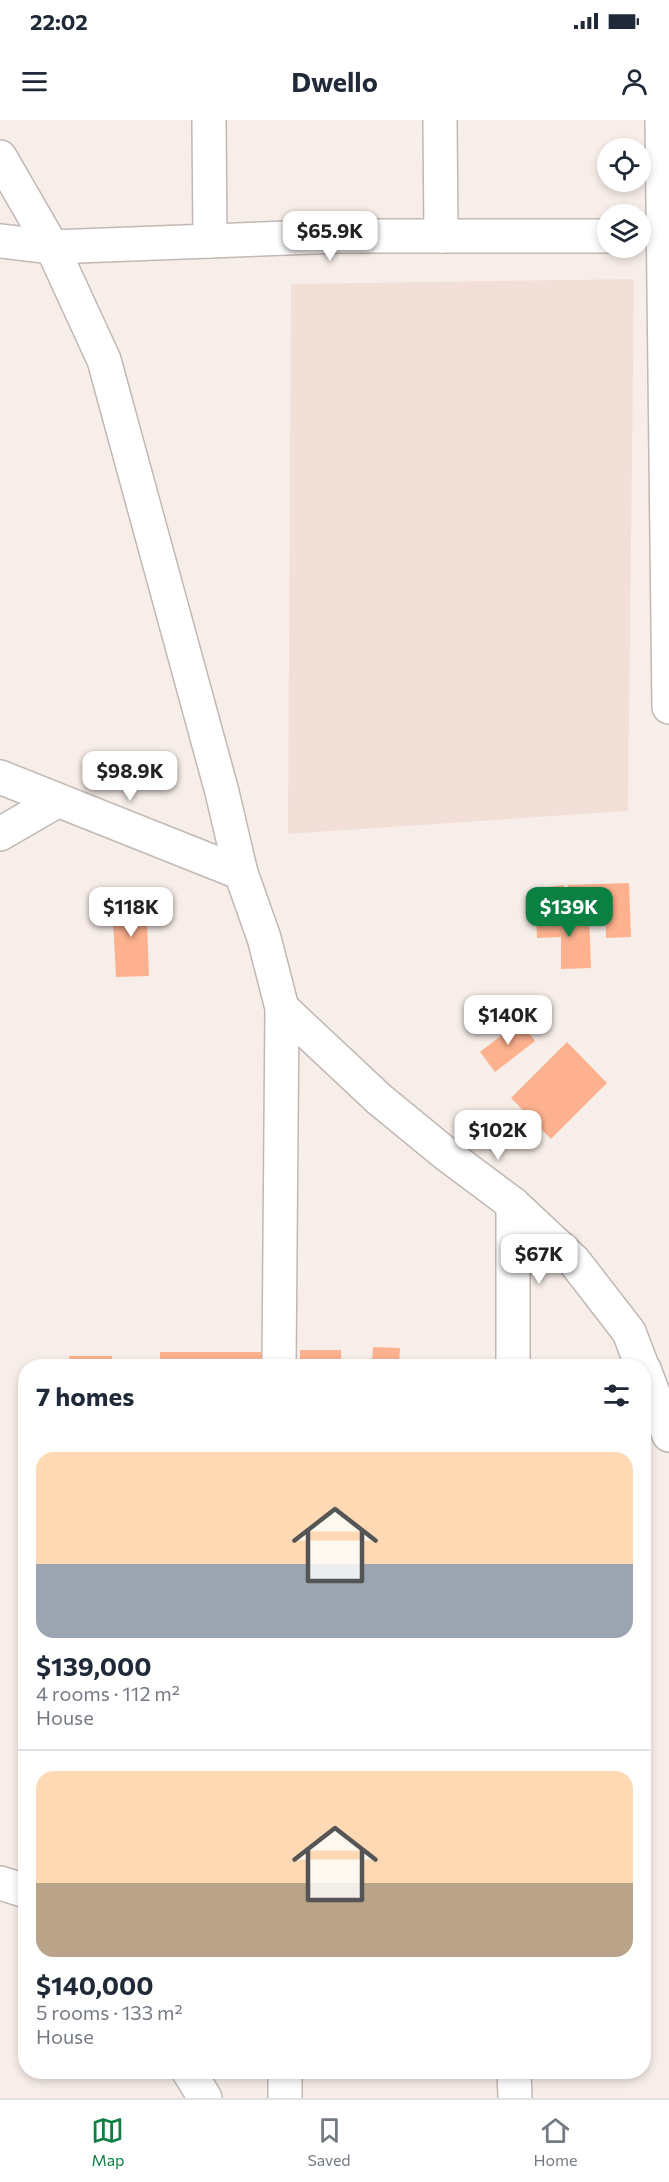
<!DOCTYPE html>
<html lang="en">
<head>
<meta charset="utf-8">
<style>
  body { margin:0; font-family:Commissioner,sans-serif; background:#f2f2f3; color:#1f2937; height:100vh; display:flex; flex-direction:column; font-size:22px; white-space:nowrap }
  * { box-sizing:border-box; margin:0 }
  p { font-size:20px; color:#747a83 }
  .icon { flex:none; width:33px; height:33px; fill:none; stroke:currentColor; stroke-width:2; stroke-linecap:round; stroke-linejoin:round }
  .map { position:relative; flex:1; overflow:hidden }
  .sheet { position:absolute; left:18px; top:1239px; width:633px; height:720px; display:flex; flex-direction:column; background:#fff; border-radius:24px; box-shadow:0 3px 9px #0003 }
  .sheet>* { flex:none }
  .controls { position:absolute; left:597px; top:18px; display:grid; gap:12px }
  .controls a { display:grid; place-items:center; width:54px; height:54px; border-radius:50%; background:#fff; box-shadow:0 3px 9px #0003; font-size:30px }
  .price { position:absolute; translate:-50% -51px; padding:0 14px; border-radius:12px; background:#fff; color:#222; font-size:20px; line-height:39px; filter:drop-shadow(0 2px 3px #0008) }
  .price::after { content:''; position:absolute; left:50%; top:36px; width:18px; height:14px; margin-left:-9px; background:inherit; clip-path:polygon(0 0,100% 0,50% 100%) }
  .price.on { background:#0b8043; color:#fff }
  ul { padding:0; list-style:none }
  li { display:grid; align-content:center; gap:12px; height:318px; padding:0 18px }
  li+li { border-top:2px solid #e0e1e3 }
  li span { display:grid; place-items:center; height:186px; border-radius:18px; color:#555 }
  li>.icon { margin-inline-start:auto }
  span .icon { width:108px; height:108px; fill:#fffc; stroke-width:1 }
  li b { font-size:26px }
  h2 { display:flex; justify-content:space-between; align-items:center; height:72px; padding:0 18px; font-size:26px }
  .status { display:flex; justify-content:space-between; align-items:center; height:42px; padding:0 30px; background:#fff; direction:ltr }
  .status svg { height:16px; fill:currentColor }
  header { display:flex; justify-content:space-between; align-items:center; height:78px; padding:0 18px; background:#fff; font-size:27px; font-weight:700 }
  .menu { display:flex; justify-content:space-around; align-items:center; height:84px; border-top:2px solid #e0e1e3; background:#fff; font-size:16px; color:#747a83 }
  .menu a { display:grid; justify-items:center; gap:3px }
  .menu .on { color:#0b8043 }
  .map>svg:first-child { display:block }
  .built { fill:#f2e0d8 }
  .building { fill:#fdb18e }
  .lines { fill:none; stroke-linecap:round; stroke-linejoin:round }
  .street-casing { stroke:#c2b8b3; stroke-width:36 }
  .street { stroke:#fff; stroke-width:33 }
</style>
</head>
<body>
<div class="status"><b>22:02</b><svg viewBox="0 0 49 12"><path d="M0 12V9h3v3zM5 12V6h3v6zM10 12V3h3v9zM15 12V0h3v12zM26 1h20v11H26zM47 4h2v5h-2z"/></svg></div>
<header><svg class="icon" aria-label="menu" viewBox="0 0 24 24"><path d="M4 6h16M4 12h16M4 18h16"/></svg>Dwello<svg class="icon" aria-label="person" viewBox="0 0 24 24"><circle cx="12" cy="8" r="4"/><path d="M4 21q1-7 8-7t8 7"/></svg></header>
<div class="map">
<svg width="669" height="1978" viewBox="0 0 669 1978">
  <rect width="100%" height="100%" fill="#f8eee9"/>
  <polygon class="built" points="634,159 628,691 288,714 291,164"/>
  <g class="building">
    <polygon points="629,763 631,817 606,818 605,787 568,788 568,765"/>
    <polygon points="564,765 565,778 533,781 531,769"/>
    <polygon points="146,778 149,856 116,857 112,780"/>
    <polygon points="589,795 591,848 561,849 561,817 537,818 536,796"/>
    <polygon points="520,901 535,921 495,952 480,932"/>
    <polygon points="567,922 607,963 551,1019 511,978"/>
    <polygon points="373,1227 400,1228 399,1244 372,1242"/>
    <rect x="300" y="1230" width="41" height="16"/>
    <rect x="160" y="1232" width="105" height="14"/>
    <polygon points="69,1236 112,1236 112,1246 70,1246"/>
  </g>
  <g class="lines">
    <g class="street-casing">
      <g id="street">
        <polyline points="209,0 210,121"/>
        <polyline points="440,0 441,116"/>
        <polyline points="662,0 669,587"/>
        <polyline points="0,37 52,127 104,240 222,672 241,753 264,818 282,888 279,1246"/>
        <polyline points="0,121 52,127 339,116 608,116"/>
        <polyline points="0,657 241,753"/>
        <polyline points="0,714 57,681"/>
        <polyline points="282,888 379,979 446,1034 513,1084 574,1141 629,1212 642,1246"/>
        <polyline points="513,1246 513,1084"/>
        <polyline points="644,1249 669,1315"/>
        <polyline points="0,1763 26,1771"/>
        <polyline points="189,1952 205,1978"/>
        <polyline points="285,1952 285,1978"/>
        <polyline points="514,1952 515,1978"/>
      </g>
    </g>
    <use href="#street" class="street"/>
  </g>
</svg>
<div class="controls">
<a><svg class="icon" aria-label="locate" viewBox="0 0 24 24"><circle cx="12" cy="12" r="6"/><path d="M12 2v4M12 18v4M2 12h4M18 12h4"/></svg></a>
<a><svg class="icon" aria-label="layers" viewBox="0 0 24 24"><path d="M12 4l9 5-9 5-9-5zM3 14l9 5 9-5"/></svg></a>
</div>
<b class="price" style="left:330px;top:142px">$65.9K</b>
<b class="price" style="left:130px;top:682px">$98.9K</b>
<b class="price" style="left:131px;top:818px">$118K</b>
<b class="price on" style="left:569px;top:818px">$139K</b>
<b class="price" style="left:508px;top:926px">$140K</b>
<b class="price" style="left:498px;top:1041px">$102K</b>
<b class="price" style="left:539px;top:1165px">$67K</b>
<section class="sheet">
<h2>7 homes<svg class="icon" aria-label="filters" viewBox="0 0 24 24"><path d="M4 7h16M4 17h16"/><circle cx="9" cy="7" r="2"/><circle cx="15" cy="17" r="2"/></svg></h2>
<ul>
<li><span style="background:linear-gradient(#ffd9b3 60%,#9aa5b1 0)"><svg class="icon" aria-label="home" viewBox="0 0 24 24"><path d="M3 11l9-7 9 7M6 9v11h12V9"/></svg></span><div><b>$139,000</b><p>4 rooms · 112 m²</p><p>House</p></div></li>
<li><span style="background:linear-gradient(#ffd9b3 60%,#b9a48a 0)"><svg class="icon" aria-label="home" viewBox="0 0 24 24"><path d="M3 11l9-7 9 7M6 9v11h12V9"/></svg></span><div><b>$140,000</b><p>5 rooms · 133 m²</p><p>House</p></div></li>
</ul>
</section>
</div>
<nav class="menu">
<a class="on"><svg class="icon" aria-label="map" viewBox="0 0 24 24"><path d="M3 6l6-2 6 2 6-2v14l-6 2-6-2-6 2zM9 4v14M15 6v14"/></svg>Map</a>
<a><svg class="icon" aria-label="saved" viewBox="0 0 24 24"><path d="M7 4h10v16l-5-4-5 4z"/></svg>Saved</a>
<a><svg class="icon" aria-label="home" viewBox="0 0 24 24"><path d="M3 11l9-7 9 7M6 9v11h12V9"/></svg>Home</a>
</nav>
</body>
</html>
